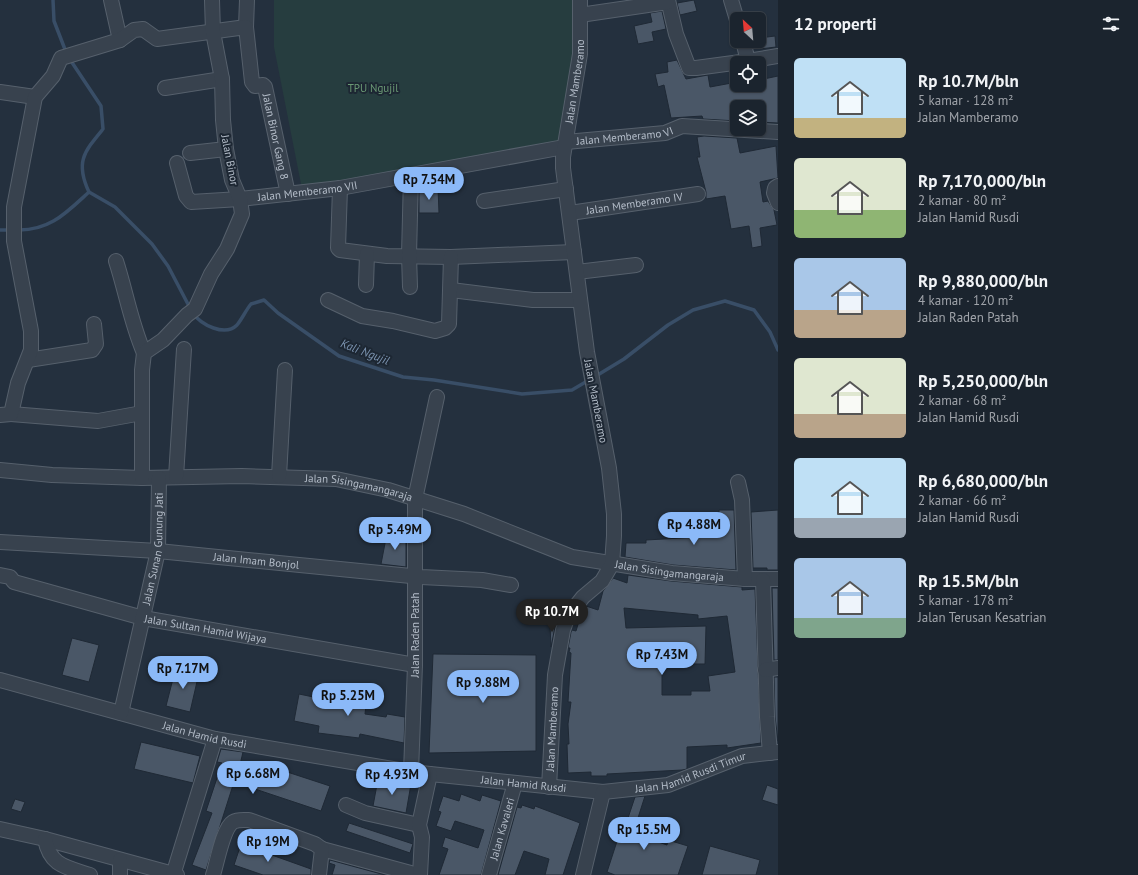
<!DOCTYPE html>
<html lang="id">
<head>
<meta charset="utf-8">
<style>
  body { margin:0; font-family:"PT Sans",sans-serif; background:#28303a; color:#f1f3f6; height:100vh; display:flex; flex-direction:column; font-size:15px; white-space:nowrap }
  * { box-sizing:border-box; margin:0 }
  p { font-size:13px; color:#a0a4aa }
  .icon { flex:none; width:22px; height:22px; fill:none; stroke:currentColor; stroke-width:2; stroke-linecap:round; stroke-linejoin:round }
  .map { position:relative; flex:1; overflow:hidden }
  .sheet { display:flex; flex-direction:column; background:#1b242e; width:360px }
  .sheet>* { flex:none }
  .needle { width:26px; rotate:334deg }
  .controls { position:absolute; left:730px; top:12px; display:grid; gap:8px }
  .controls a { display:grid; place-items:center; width:36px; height:36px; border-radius:6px; background:#1b242e; box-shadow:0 1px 3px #0004,0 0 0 1px #39414a; font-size:20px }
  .price { position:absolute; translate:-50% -34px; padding:0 9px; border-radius:14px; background:#8bb9f8; color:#111; font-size:13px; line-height:26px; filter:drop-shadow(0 1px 2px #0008) }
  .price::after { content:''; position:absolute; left:50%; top:24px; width:12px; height:9px; margin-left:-6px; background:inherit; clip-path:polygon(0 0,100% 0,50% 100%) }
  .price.on { background:#222; color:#fff }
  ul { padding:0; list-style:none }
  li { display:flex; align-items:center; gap:12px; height:100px; padding:0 16px }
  li span { display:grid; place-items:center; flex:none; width:112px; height:80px; border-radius:6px; color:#555 }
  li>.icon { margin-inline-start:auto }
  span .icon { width:48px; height:48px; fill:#fffc; stroke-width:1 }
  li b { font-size:17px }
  h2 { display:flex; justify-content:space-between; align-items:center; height:48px; padding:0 16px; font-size:17px }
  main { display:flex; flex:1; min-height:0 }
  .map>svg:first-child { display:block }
  .green { fill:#263d3f }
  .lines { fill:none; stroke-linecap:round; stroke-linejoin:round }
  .stream { stroke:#394e67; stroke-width:3.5 }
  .building { fill:#4a5767; stroke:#1f2935; fill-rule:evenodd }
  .minor-casing { stroke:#56606c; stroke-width:16 }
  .minor { stroke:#38424e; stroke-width:14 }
  .labels { text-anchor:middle; stroke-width:4; stroke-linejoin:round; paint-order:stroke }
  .street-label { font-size:11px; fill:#b4bdc9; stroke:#1d2733 }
  .park-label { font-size:11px; fill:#6b9a75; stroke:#1d2733 }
  .water-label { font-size:12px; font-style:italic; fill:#7c94b1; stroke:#1d2733 }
</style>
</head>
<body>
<main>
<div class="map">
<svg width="778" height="875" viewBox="0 0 778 875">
  <rect width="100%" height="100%" fill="#24303e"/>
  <polygon class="green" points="274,0 573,0 572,63 560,143 302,189 274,47"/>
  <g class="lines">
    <g class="stream">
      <polyline points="53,0 54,21 66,52"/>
      <path d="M69,58l32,48 2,23c-19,23 -28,33 -14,63"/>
      <polyline points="0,230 11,230"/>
      <path d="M17,230c33,1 50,-18 72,-38l26,15 37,37 16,22 22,42"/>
      <path d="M193,313c8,12 32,24 44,12 5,-6 9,-15 14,-21l13,-4 14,13 61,43 64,21 31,3 88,14 50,-4 17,-10"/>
      <polyline points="596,376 624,359 668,325 693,310 725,301 754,310 770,332 778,350"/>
    </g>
  </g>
  <g class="building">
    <polygon points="694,0 697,11 680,15 677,3"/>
    <polygon points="662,11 666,29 652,32 654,41 638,44 634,26 652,22 650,13"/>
    <polygon points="775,36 776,47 760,49 759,38"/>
    <polygon points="677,60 686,79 708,75 710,87 737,82 737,85 740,87 759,85 759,80 778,76 778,123 759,122 759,107 737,107 737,121 703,119 702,116 671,118 664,85 658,87 655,74 668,72 667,62"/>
    <polygon points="704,136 737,138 740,153 776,146 778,178 760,182 763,202 768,201 774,210 777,225 760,228 762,246 752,248 749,226 731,229 725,196 706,199 706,192 697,157 700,157 697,137"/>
    <polygon points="438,188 439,213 419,213 419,189"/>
    <polygon points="719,510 734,510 736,570 673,565 625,557 626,543 646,543 646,540 699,537 700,515 719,515"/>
    <polygon points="778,510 778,570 767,570 767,568 753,568 751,512"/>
    <polygon points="387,533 406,536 406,567 381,564"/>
    <path d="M628,575l43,6 71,6v3l13,-1 6,154 -34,5v-3l-40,2v22l-5,1 -75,4v2h-16v-4l-23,1 -1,-29h2l-1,-20 3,-22h-3l3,-49 -2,-1 1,-4h-2l3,-16 1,-2 4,1 5,-17 5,-8 12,4 5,-19 10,-13 14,5zM624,608l74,7v4l29,-3 8,56 -27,4 2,15h-19v4h-29v-31h43l1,-38 -80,2z"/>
    <polygon points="772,588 778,588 778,660 774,660"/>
    <polygon points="550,626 555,627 551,647"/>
    <polygon points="72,638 99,645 89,682 62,675"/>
    <polygon points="433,654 536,655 536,751 429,753"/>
    <polygon points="176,667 199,673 190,712 166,706"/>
    <polygon points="774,677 778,677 778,741 775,717"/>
    <polygon points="324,690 367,696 365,714 386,717 387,714 405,717 404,743 360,734 359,738 318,733 319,726 294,721 299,694 323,699"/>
    <polygon points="141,742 200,756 193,783 134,769"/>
    <polygon points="221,749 243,752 239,769 268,779 272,767 330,786 321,811 234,782 206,870 192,865 212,813 206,811 222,763 217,762"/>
    <polygon points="378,779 411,784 406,813 373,806"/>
    <polygon points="767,785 778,789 778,805 762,800"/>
    <polygon points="461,794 480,801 482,795 501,801 481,875 439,875 448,849 442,847 445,837 478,848 484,830 455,821 451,831 436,826 441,812 438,811 443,796 459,801"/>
    <polygon points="645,796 637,821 642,823 638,835 667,845 668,840 688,846 678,875 615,875 607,872 620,832 626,817 628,818 635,797"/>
    <polygon points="15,799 25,802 21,812 11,809"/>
    <polygon points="522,805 534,809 535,806 580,823 563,875 545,875 549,859 524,851 515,875 498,875 517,807 521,808"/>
    <polygon points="349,823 413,844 410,853 346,831"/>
    <polygon points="241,844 311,869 311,875 263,875 234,865"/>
    <polygon points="710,846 760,860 756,875 702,875"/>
    <polygon points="330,860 385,875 332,875 335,865 329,863"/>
  </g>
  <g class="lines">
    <g class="minor-casing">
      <g id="minor">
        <polyline points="111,0 120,40"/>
        <polyline points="668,0 676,34 689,68 696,68 748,61"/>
        <polyline points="731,0 737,20"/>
        <polyline points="580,15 668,2"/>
        <polyline points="246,27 247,0"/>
        <polyline points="743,41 748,61 778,56"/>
        <polyline points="165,88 222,79"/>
        <polyline points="0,92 35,97"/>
        <path id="s1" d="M566,142l99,-9 17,-7 96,6"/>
        <polyline points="190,153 226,149"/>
        <path id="s2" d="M177,163l9,33 5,6 49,-3 100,-11 224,-41"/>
        <polyline points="778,186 775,188 774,193 778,203"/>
        <polyline points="340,188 338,248 340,250 387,256 451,257 574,252"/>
        <polyline points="484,201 566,189"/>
        <path id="s3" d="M570,213l128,-19"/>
        <path d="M116,261c10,31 15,62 28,92"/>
        <polyline points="577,272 636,265"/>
        <polyline points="366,285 367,254"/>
        <polyline points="410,287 409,255 411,176"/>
        <polyline points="451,290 533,300 579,300"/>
        <polyline points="328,300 362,316 393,321 435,331 445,328 449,324 451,257"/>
        <polyline points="28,360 92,350 96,344 94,324"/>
        <polyline points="11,414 98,421 142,413"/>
        <path id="s4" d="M0,415l11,-1 7,-31 13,-33v-19l-17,-90v-34l21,-110 18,-21 8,-18 59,-18 14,-10 9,-1 14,10 89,-12 6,55 3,4 8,-1 2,2 23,107"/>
        <path id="s5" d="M0,470l52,5 90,3 100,-2 94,3 52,11 76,24 108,43 100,16 73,6h33"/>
        <polyline points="279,476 285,370"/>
        <polyline points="176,477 184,349"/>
        <polyline points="142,478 142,370 144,353 163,340 187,315 195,309 211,274 227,249 242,214 240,199 232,180 226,149 223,120 222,79 213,32 212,0"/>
        <polyline points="738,482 742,500 745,579"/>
        <path id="s6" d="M0,542l158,9 263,26 61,3 29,5"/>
        <path id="s7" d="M0,575l10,2 4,5 129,36 272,47"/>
        <polyline points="763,580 767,717 770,753"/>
        <polyline points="765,670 778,668"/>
        <path id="s8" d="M0,680l215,59 196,33 192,20 65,-7 74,-29 36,-4"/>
        <path id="s9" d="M121,713l37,-162 1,-73"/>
        <path id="s10" d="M411,772l4,-107v-166l22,-102"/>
        <path id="s11" d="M549,787l6,-112 8,-45 5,-14 15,-19 19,-16 10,-17 2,-28v-22l-5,-46 -22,-116 -24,-184v-11l17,-103v-54"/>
        <polyline points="346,805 365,813 419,825"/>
        <polyline points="0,829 45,839 177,875"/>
        <path d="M45,839c5,27 21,28 45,36"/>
        <polyline points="322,849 418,875"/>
        <polyline points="120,875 120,860"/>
        <polyline points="173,875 215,739"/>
        <path d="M213,875c4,-12 10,-47 20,-53 5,-3 10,-2 16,-2l66,24 7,5 -3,26"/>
        <polyline points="420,875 422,837 419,825 430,774"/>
        <path id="s12" d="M489,875l26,-92"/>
        <polyline points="583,875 603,792"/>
      </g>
    </g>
    <use href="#minor" class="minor"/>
  </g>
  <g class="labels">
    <g class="street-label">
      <text dy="4" stroke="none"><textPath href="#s11" startOffset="729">Jalan Mamberamo</textPath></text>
      <text dy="4" stroke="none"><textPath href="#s1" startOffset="59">Jalan Memberamo VI</textPath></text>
      <text dy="4" stroke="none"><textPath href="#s4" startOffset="699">Jalan Binor Gang 8</textPath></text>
      <text transform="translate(230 160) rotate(79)" y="4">Jalan Binor</text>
      <text dy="4" stroke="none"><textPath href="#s2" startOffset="159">Jalan Memberamo VII</textPath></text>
      <text dy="4" stroke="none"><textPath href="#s3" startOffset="65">Jalan Memberamo IV</textPath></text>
      <text transform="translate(596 401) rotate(79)" y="4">Jalan Mamberamo</text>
      <text dy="4" stroke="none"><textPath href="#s5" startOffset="360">Jalan Sisingamangaraja</textPath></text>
      <text dy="4" stroke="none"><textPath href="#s9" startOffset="168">Jalan Sunan Gunung Jati</textPath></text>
      <text dy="4" stroke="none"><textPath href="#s6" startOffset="257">Jalan Imam Bonjol</textPath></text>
      <text dy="4" stroke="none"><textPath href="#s5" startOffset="684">Jalan Sisingamangaraja</textPath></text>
      <text dy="4" stroke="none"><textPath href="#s7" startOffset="214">Jalan Sultan Hamid Wijaya</textPath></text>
      <text dy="4" stroke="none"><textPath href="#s10" startOffset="137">Jalan Raden Patah</textPath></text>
      <text dy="4" stroke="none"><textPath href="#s11" startOffset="58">Jalan Mamberamo</textPath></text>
      <text dy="4" stroke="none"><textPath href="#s8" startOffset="212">Jalan Hamid Rusdi</textPath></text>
      <text dy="4" stroke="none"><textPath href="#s8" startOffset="705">Jalan Hamid Rusdi Timur</textPath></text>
      <text dy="4" stroke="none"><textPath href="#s8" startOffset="535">Jalan Hamid Rusdi</textPath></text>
      <text dy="4" stroke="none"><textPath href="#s12" startOffset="48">Jalan Kavaleri</textPath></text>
    </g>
    <g class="park-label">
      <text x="373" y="92">TPU Ngujil</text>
    </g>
    <g class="water-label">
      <text transform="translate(365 352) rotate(21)" y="4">Kali Ngujil</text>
    </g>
  </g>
</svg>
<div class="controls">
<a><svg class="needle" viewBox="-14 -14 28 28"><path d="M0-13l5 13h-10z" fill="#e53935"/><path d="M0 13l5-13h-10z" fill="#a0a4aa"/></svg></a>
<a><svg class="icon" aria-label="locate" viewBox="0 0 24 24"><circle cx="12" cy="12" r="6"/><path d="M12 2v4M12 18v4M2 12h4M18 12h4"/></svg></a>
<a><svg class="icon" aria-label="layers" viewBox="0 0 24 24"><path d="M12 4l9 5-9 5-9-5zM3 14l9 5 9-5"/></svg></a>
</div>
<b class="price" style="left:429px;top:201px">Rp 7.54M</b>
<b class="price" style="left:694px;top:546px">Rp 4.88M</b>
<b class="price" style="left:395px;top:551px">Rp 5.49M</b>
<b class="price on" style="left:552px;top:633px">Rp 10.7M</b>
<b class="price" style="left:662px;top:676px">Rp 7.43M</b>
<b class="price" style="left:183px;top:690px">Rp 7.17M</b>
<b class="price" style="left:483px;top:704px">Rp 9.88M</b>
<b class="price" style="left:348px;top:717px">Rp 5.25M</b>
<b class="price" style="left:253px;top:795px">Rp 6.68M</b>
<b class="price" style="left:392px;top:796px">Rp 4.93M</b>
<b class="price" style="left:644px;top:851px">Rp 15.5M</b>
<b class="price" style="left:268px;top:863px">Rp 19M</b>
</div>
<section class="sheet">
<h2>12 properti<svg class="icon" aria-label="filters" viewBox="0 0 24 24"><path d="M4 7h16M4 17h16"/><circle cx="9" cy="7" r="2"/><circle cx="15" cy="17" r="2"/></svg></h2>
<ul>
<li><span style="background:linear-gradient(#bfe0f5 75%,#c2b280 0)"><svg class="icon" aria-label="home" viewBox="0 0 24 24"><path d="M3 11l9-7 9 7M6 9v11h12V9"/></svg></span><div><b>Rp 10.7M/bln</b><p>5 kamar · 128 m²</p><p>Jalan Mamberamo</p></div></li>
<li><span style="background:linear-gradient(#dfe7d0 65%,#8fb573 0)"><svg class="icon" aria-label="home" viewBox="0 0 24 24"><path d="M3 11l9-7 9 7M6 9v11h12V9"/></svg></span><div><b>Rp 7,170,000/bln</b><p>2 kamar · 80 m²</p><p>Jalan Hamid Rusdi</p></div></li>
<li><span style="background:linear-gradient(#a9c7e8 65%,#b9a48a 0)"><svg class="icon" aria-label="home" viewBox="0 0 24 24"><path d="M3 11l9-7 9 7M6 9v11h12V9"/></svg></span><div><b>Rp 9,880,000/bln</b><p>4 kamar · 120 m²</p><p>Jalan Raden Patah</p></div></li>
<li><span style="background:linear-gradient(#dfe7d0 70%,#b9a48a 0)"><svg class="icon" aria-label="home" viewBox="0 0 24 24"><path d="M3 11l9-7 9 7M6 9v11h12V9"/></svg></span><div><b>Rp 5,250,000/bln</b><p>2 kamar · 68 m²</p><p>Jalan Hamid Rusdi</p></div></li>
<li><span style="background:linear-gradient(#bfe0f5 75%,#9aa5b1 0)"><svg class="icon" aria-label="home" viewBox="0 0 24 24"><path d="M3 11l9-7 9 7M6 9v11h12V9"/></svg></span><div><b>Rp 6,680,000/bln</b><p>2 kamar · 66 m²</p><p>Jalan Hamid Rusdi</p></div></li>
<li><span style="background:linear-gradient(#a9c7e8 75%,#7fa58c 0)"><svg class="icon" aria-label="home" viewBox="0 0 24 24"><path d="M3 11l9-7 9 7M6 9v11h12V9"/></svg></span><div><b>Rp 15.5M/bln</b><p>5 kamar · 178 m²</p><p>Jalan Terusan Kesatrian</p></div></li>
</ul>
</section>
</main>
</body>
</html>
